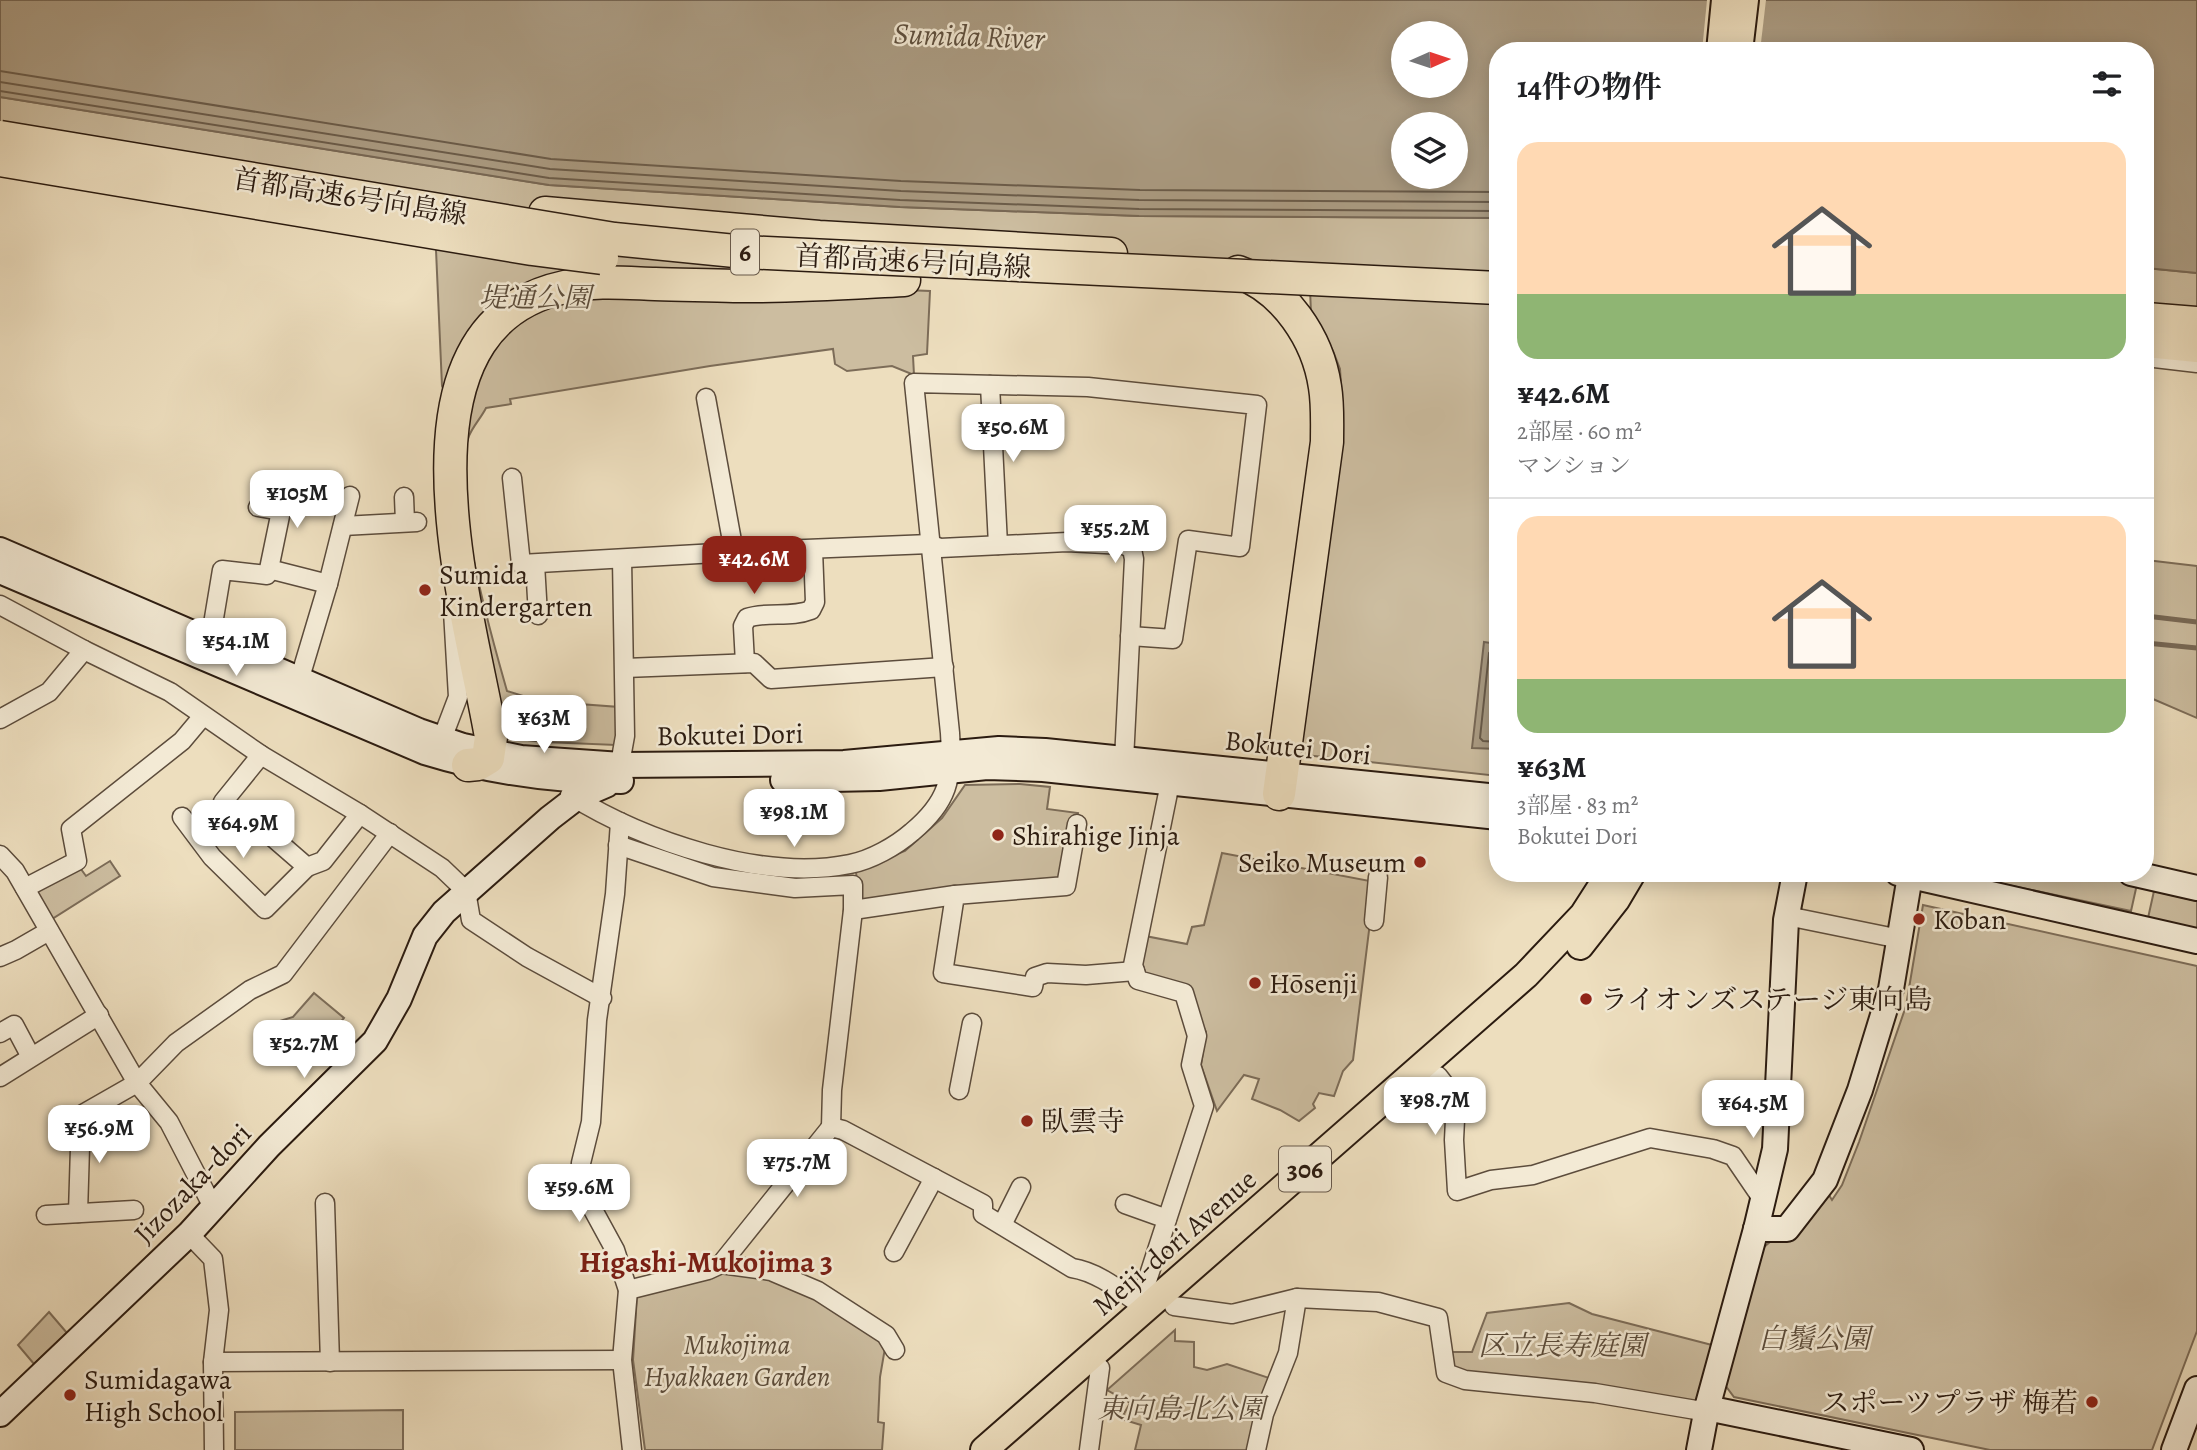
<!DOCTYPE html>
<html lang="ja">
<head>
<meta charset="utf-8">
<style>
  body { margin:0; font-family:Alegreya,"Noto Serif JP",serif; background:#f6f6f6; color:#202124; height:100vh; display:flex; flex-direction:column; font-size:26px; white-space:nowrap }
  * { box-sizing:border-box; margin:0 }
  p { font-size:23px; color:#757577 }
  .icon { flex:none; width:38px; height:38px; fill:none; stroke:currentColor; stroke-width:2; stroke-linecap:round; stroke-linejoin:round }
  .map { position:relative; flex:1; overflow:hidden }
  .side { position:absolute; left:1489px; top:42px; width:665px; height:840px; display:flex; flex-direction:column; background:#fff; border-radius:28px; box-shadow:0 4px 18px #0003 }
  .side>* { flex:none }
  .needle { width:46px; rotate:87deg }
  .buttons { position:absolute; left:1391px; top:21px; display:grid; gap:14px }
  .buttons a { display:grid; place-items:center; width:77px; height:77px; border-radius:50%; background:#fff; box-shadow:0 4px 18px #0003; font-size:35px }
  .price { position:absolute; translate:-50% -60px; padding:0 16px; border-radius:14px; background:#fff; color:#222; font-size:23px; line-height:46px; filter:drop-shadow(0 2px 4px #0008) }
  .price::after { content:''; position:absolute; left:50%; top:42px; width:21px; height:16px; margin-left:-10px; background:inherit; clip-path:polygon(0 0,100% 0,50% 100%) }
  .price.on { background:#8f2418; color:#fff }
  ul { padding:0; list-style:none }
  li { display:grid; align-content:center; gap:14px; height:371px; padding:0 28px }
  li+li { border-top:2px solid #e0e0e0 }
  li span { display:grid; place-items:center; height:217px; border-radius:21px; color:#555 }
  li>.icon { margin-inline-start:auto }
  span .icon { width:126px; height:126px; fill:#fffc; stroke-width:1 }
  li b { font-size:30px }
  h2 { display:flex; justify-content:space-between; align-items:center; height:84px; padding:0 28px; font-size:30px }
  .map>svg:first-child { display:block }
  .green { fill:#ccbda0; stroke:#7c6c58; stroke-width:2 }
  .water { fill:#ab9c83; stroke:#786855; stroke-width:2; fill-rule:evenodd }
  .pier { fill:#eddebe }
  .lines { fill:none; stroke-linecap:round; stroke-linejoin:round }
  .shore { stroke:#6b5c4a; stroke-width:2 }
  .stream { stroke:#786855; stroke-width:5 }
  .street-casing { stroke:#5c4c3c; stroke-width:21 }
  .secondary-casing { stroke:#2b1b10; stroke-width:28 }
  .primary-casing { stroke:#2b1b10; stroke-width:30 }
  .highway-casing { stroke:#2b1b10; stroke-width:35 }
  .street { stroke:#f3ead5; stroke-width:18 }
  .secondary { stroke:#f3ead5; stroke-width:24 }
  .primary { stroke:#eddebe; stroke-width:26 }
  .highway { stroke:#eddebe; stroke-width:32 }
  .highway-bridge-casing { stroke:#2b1b10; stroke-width:35; stroke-linecap:butt }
  .highway-bridge { stroke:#eddebe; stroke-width:32 }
  .poi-dot { fill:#8f2418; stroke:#f3ead5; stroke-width:2.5 }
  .labels { text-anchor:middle; stroke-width:5; stroke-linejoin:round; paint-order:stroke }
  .shield { fill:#f3ead5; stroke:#67594b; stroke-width:2 }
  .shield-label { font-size:26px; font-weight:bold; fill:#2b1b10 }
  .street-label { font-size:28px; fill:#2b1b10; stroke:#f3ead5 }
  .park-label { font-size:28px; font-style:italic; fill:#5b4c3b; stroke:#f3ead5 }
  .poi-label { font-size:28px; fill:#2b1b10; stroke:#f3ead5; text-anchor:start }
  .water-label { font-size:30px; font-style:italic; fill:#5e4f3e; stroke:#f3ead5 }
  .neighbourhood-label { font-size:30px; font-weight:bold; fill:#7a1f14; stroke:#f3ead5 }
</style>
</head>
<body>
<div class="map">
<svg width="2197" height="1450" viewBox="0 0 2197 1450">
  <rect width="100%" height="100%" fill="#eddebe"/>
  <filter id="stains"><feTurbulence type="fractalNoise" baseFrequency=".00286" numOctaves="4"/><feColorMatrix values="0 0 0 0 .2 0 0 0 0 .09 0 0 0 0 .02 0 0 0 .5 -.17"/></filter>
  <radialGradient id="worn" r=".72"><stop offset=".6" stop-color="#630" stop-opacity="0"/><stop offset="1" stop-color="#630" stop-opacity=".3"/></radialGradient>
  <g class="green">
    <path d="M0,97l549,88 351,22 239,9 359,2v558l-202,-22 47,-337 -3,-48 -7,-18 -22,-39 -1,-22 -466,-43 61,43 25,1 -3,63 -14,2 1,19 -22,-9 -45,5 -12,-7 -2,-15 -123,17 -200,33 1,5 -25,4c-5,10 -13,18 -17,28 -21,53 22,198 38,255l32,10 80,6 -3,38 -72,-3 -33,-4 -10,-10 -31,-143 -23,-189 -5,-10 -6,-136 2,-30 -438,-76z"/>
    <polygon points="2146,268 2197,273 2197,333 2146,329"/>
    <polygon points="2146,560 2197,566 2197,718 2146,696"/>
    <polygon points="1020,784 1050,787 1047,809 1078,813 1063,877 1059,881 858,904 856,870 905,851 942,818 965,785"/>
    <polygon points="1222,853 1375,882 1353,1060 1343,1071 1334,1096 1319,1093 1313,1104 1315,1108 1299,1121 1280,1110 1252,1099 1259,1079 1244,1075 1217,1111 1201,1065 1206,1032 1197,1015 1190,986 1146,974 1138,962 1145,936 1187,944 1192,927 1204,925"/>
    <polygon points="110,861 120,876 52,919 35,889 78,865 86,876"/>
    <polygon points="1952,873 2083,873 2137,884 2131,911"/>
    <polygon points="2154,891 2197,901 2197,929 2148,918"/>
    <polygon points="1923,905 2197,966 2197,1331 2152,1450 1990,1450 1734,1397 1725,1385 1763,1248 1827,1192 1832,1200 1842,1185 1859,1142 1906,1006"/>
    <polygon points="314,993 344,1018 330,1035 348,1054 342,1061 326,1045 320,1052 316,1049 309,1055 296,1059 284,1042 280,1021 293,1017"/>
    <polygon points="730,1269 771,1275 816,1294 880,1338 885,1348 880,1377 878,1422 884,1423 882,1450 645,1450 633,1360 637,1295"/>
    <polygon points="1569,1303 1592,1314 1712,1345 1700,1402 1460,1375 1452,1367 1450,1352 1472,1352 1487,1313"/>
    <polygon points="49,1312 67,1333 34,1364 18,1345"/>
    <polygon points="1175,1330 1175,1341 1194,1342 1194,1367 1207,1370 1227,1364 1275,1380 1249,1450 1135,1450 1141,1425 1121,1419 1130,1403 1107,1390"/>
    <polygon points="403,1410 403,1450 235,1450 235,1412"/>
  </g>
  <g class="water">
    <path d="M0,0h2197v273l-51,-5v-217h-648v167l-359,-2 -239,-9 -351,-22 -549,-88zM1404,33h52v53h-52zM1404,124h52v53h-52z"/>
    <polygon points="1484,642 1498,644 1498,749 1472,748"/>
  </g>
  <g class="pier">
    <polygon points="1707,0 1766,0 1760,51 1702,51"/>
    <polygon points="1490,641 1498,642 1498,692"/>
  </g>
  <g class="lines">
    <g class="shore">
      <polyline points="0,71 551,159 901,181 1140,190 1498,192"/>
      <polyline points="0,82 550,169 901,191 1139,200 1498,202"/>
      <polyline points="0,91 549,178 900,200 1139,209 1498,211"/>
      <polyline points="1498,650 1492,650 1489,653 1480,738 1483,741 1498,742"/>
      <polyline points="1498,660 1490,729 1492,733 1498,733"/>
    </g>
    <g class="stream">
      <polyline points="2146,616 2197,622"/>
      <polyline points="2146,643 2197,648"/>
    </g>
    <g class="street-casing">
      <g id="street">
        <polyline points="2146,357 2197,363"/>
        <polyline points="990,385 998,545"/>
        <polyline points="706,398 734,552"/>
        <polyline points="512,478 521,564 734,552 930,544 940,548 1067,542 1124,545 1132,549 1134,559 1124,760"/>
        <polyline points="404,497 405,522"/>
        <polyline points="258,507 281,511 269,569 328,584"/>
        <polyline points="343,526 417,522"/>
        <polyline points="535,564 538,615"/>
        <polyline points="0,605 84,650 170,692 261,755 360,814 442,868 466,891 471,920 527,957 602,998"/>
        <polyline points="210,642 222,570 267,575 269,569"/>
        <path d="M745,663l-2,-37 4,-8c20,-7 44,0 64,-8l4,-8 -2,-52"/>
        <polyline points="625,668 754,663 771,679 944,667"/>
        <polyline points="299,681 328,584 350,496"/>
        <polyline points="0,719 49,692 84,650"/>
        <polyline points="442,739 458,697 453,611"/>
        <polyline points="261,755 223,802 269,834 307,867 323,861 360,814"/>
        <polyline points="618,775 625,736 622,559"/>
        <path d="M570,795c74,46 193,87 280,69 21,-4 46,-18 62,-32 36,-30 41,-53 38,-99l-36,-350 174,4 169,18 -17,142 -52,-7 -15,99 -43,-3"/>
        <polyline points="182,817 212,857 265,909 307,867"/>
        <polyline points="620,822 615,894 597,1020 591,1122 581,1163 579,1184 615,1250 628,1290 622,1360 632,1450"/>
        <polyline points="1077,824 1066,886 955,895 943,973 1033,987 1035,977 1047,973 1086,975 1135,971"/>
        <polyline points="618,845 713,877 795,888 853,885 853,910 832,1090 831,1127"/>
        <polyline points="0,855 15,871 137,1083 169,1122 213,1207"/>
        <polyline points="25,888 77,861 71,829 182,741 203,716"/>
        <polyline points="853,910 955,895"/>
        <polyline points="1787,916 1900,939"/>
        <polyline points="1374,921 1378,877"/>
        <polyline points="0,957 16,950 49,931"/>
        <polyline points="0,1033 14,1025 31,1057"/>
        <polyline points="1438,1076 1456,1099 1454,1140 1457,1191 1491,1180 1533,1175 1650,1138 1713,1149 1733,1156 1763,1200"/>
        <polyline points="0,1077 99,1015"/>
        <polyline points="959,1090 972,1023"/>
        <polyline points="325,1203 330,1362"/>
        <polyline points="1125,1204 1167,1219"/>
        <polyline points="78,1213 81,1115 137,1083 176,1043 250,990 283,974 390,833"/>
        <polyline points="46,1215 134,1210"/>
        <polyline points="1002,1225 1021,1187"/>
        <polyline points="189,1234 213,1259 219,1310 213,1362 622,1360"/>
        <polyline points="894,1252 934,1178"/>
        <polyline points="721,1264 771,1271 818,1291 886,1335 895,1350"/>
        <path d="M628,1290l80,-20 13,-6 110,-137 12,3 140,74v10l89,54c27,4 51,25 73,40"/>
        <polyline points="1174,1306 1232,1314 1297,1298 1378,1302 1438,1318 1446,1373 1465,1380 1595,1393 1696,1410 1707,1408"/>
        <polyline points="1145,1308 1146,1284 1204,1106 1191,1065 1197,1036 1184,993 1138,980 1133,965 1170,783"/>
        <polyline points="213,1362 214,1450"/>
        <polyline points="1089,1450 1100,1368"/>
        <polyline points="1256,1450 1264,1414 1288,1353 1297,1298"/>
      </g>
    </g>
    <g class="secondary-casing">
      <g id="secondary">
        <polyline points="0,550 419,731 463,746 521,758 621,765 844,763 999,749 1045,751 1498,797"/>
        <path d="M0,571l425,181c65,20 128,29 196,29"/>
        <polyline points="783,780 879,778 987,767 1043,769 1498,817"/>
        <polyline points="1898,873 2197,941"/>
        <polyline points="2131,873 2197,888"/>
        <polyline points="1756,1229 1787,1229 1825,1180 1860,1090 1891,989 1910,876"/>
        <polyline points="1707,1408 1911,1450"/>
        <polyline points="0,1414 189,1234 269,1146 375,1041 399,999 425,936 444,912 550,818 576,798 606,785"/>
        <polyline points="1699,1450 1707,1408 1756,1229 1775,1149 1786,920 1795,873"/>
        <polyline points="2174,1450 2197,1389"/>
      </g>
    </g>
    <g class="primary-casing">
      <g id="primary">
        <polyline points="1720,51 1725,0"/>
        <polyline points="1739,51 1745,0"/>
        <polyline points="1580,946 1616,900 1632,873"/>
        <polyline points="984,1450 1526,975 1583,915 1610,873"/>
      </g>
    </g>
    <g class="highway-casing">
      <g id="highway">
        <polyline points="545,213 819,237 1111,254"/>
        <path d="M1238,272c47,17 80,67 87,115 3,18 2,37 2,55l-48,352"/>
        <polyline points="2146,319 2197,323"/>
        <polyline points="2146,341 2197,346"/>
        <path d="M468,765l10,-1 10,-6 3,-21c-21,-125 -112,-410 74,-450 30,-7 60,-4 90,-3 26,1 53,1 79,2 57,1 113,-3 170,-6"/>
      </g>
    </g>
    <use href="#street" class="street"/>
    <use href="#secondary" class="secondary"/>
    <use href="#primary" class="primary"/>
    <use href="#highway" class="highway"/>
    <g class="highway-bridge-casing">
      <g id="highway-bridge">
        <polyline points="0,137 614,239 745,252 1498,288"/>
        <polyline points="0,160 532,249 602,258"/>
      </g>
    </g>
    <use href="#highway-bridge" class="highway-bridge"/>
  </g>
  <g class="poi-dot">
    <circle cx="425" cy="590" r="7"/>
    <circle cx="998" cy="835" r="7"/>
    <circle cx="1420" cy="862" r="7"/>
    <circle cx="1919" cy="919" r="7"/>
    <circle cx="1255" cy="983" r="7"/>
    <circle cx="1586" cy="999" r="7"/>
    <circle cx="1027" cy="1121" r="7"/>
    <circle cx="70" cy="1395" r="7"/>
    <circle cx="2092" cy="1402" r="7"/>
  </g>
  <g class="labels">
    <g class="shield">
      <rect x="731" y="229.5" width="28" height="45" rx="5"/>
      <rect x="1279" y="1146.5" width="52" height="45" rx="5"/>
    </g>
    <g class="shield-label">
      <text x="745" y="261">6</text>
      <text x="1305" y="1178">306</text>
    </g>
    <g class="street-label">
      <text transform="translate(350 196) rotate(9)" y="10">首都高速6号向島線</text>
      <text transform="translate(913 261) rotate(3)" y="10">首都高速6号向島線</text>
      <text transform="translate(730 734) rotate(-1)" y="10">Bokutei Dori</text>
      <text transform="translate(1298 747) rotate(6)" y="10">Bokutei Dori</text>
      <text transform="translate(192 1183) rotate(-46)" y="10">Jizozaka-dori</text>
      <text transform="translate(1174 1242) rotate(-41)" y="10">Meiji-dori Avenue</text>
    </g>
    <g class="park-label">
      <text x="535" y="307">堤通公園</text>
      <text x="1814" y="1348">白鬚公園</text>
      <text x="737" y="1354">Mukojima<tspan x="737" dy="32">Hyakkaen Garden</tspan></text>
      <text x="1562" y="1355">区立長寿庭園</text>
      <text x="1181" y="1418">東向島北公園</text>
    </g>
    <g class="poi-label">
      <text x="439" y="584">Sumida<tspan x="439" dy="32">Kindergarten</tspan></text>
      <text x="1012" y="845">Shirahige Jinja</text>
      <text x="1406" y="872" text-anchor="end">Seiko Museum</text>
      <text x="1933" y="929">Koban</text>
      <text x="1269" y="993">Hōsenji</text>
      <text x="1600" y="1009">ライオンズステージ東向島</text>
      <text x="1041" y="1131">臥雲寺</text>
      <text x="84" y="1389">Sumidagawa<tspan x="84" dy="32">High School</tspan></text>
      <text x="2078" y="1412" text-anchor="end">スポーツプラザ 梅若</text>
    </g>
    <g class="water-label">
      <text transform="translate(969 36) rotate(2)" y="10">Sumida River</text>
    </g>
    <g class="neighbourhood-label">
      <text x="706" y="1272">Higashi-Mukojima 3</text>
    </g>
  </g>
  <rect width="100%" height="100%" filter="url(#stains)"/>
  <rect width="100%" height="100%" fill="url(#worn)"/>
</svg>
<div class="buttons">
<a><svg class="needle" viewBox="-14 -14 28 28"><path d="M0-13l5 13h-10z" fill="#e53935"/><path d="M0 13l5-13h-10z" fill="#757577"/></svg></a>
<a><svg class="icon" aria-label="layers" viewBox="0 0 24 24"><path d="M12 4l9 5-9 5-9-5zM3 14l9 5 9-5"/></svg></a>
</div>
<b class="price" style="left:1013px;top:464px">¥50.6M</b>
<b class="price" style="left:297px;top:530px">¥105M</b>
<b class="price" style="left:1115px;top:565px">¥55.2M</b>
<b class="price on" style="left:754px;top:596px">¥42.6M</b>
<b class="price" style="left:236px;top:678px">¥54.1M</b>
<b class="price" style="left:544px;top:755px">¥63M</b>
<b class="price" style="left:794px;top:849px">¥98.1M</b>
<b class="price" style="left:243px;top:860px">¥64.9M</b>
<b class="price" style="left:304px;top:1080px">¥52.7M</b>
<b class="price" style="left:1435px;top:1137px">¥98.7M</b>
<b class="price" style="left:1753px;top:1140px">¥64.5M</b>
<b class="price" style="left:99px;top:1165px">¥56.9M</b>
<b class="price" style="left:797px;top:1199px">¥75.7M</b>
<b class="price" style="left:579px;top:1224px">¥59.6M</b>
<section class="side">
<h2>14件の物件<svg class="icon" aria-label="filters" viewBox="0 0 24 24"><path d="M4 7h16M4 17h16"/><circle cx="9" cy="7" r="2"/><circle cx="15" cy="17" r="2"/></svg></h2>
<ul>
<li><span style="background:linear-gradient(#ffd9b3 70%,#8fb573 0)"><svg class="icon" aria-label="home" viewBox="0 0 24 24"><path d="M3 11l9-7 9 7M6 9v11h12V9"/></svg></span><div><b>¥42.6M</b><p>2部屋 · 60 m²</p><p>マンション</p></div></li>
<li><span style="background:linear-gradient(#ffd9b3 75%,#8fb573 0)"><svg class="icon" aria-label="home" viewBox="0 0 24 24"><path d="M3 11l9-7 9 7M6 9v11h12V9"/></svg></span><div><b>¥63M</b><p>3部屋 · 83 m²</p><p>Bokutei Dori</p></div></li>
</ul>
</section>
</div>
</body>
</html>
